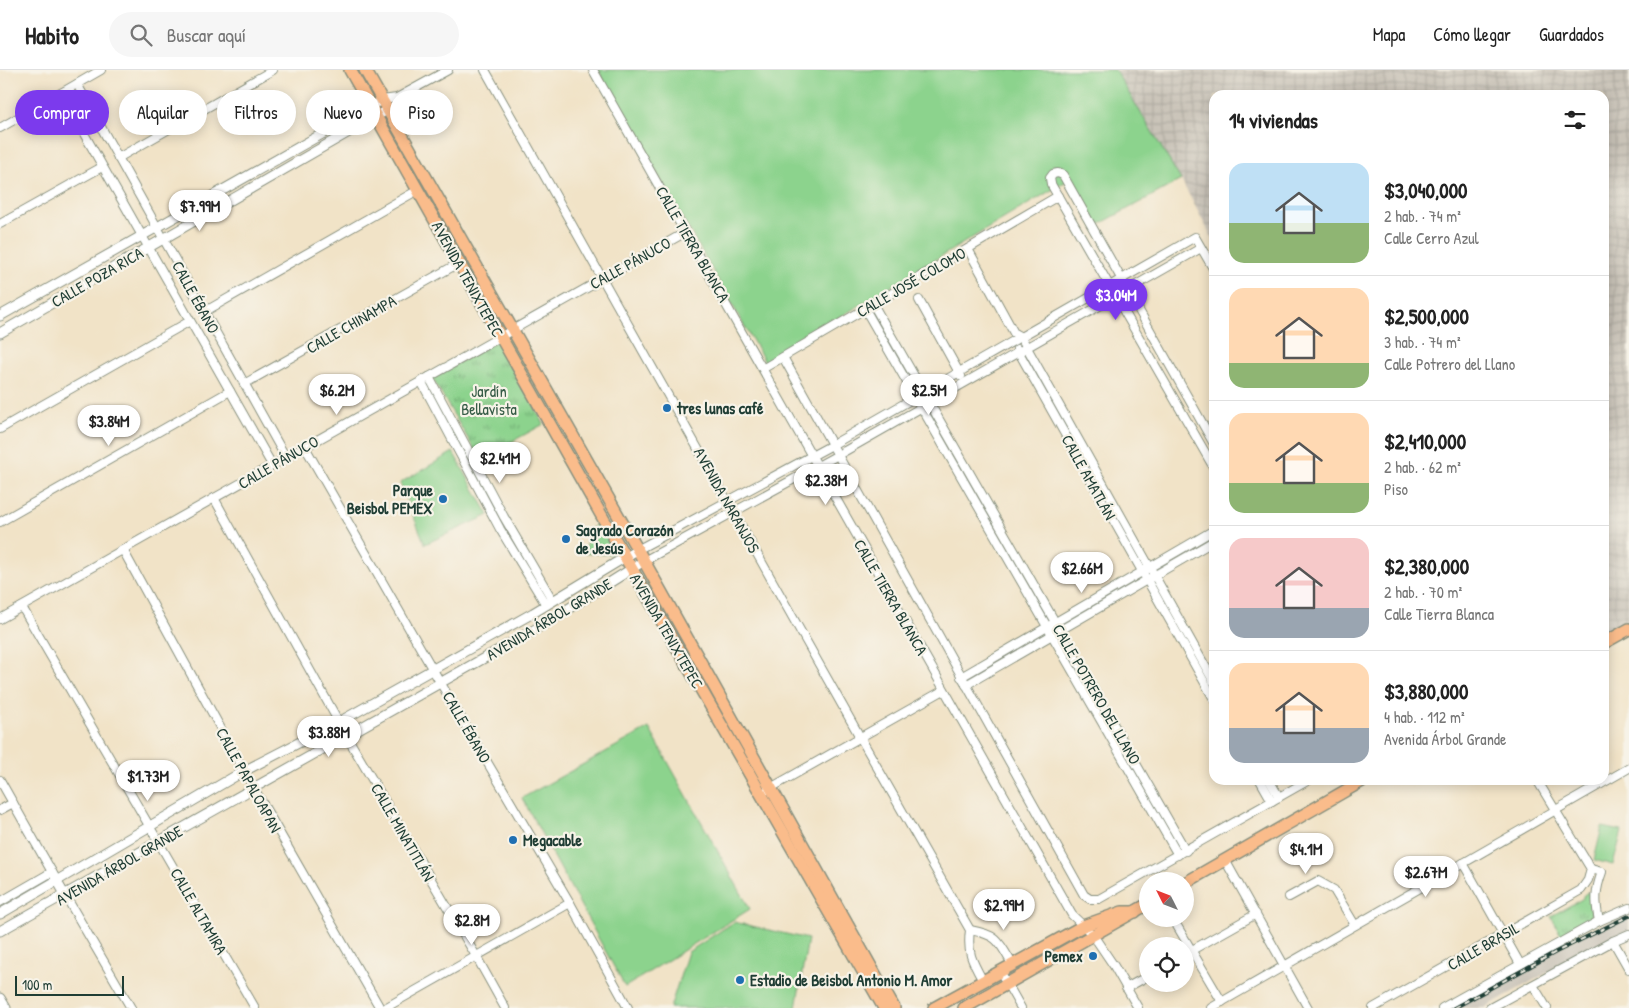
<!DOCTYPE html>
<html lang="es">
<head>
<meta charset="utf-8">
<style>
  body { margin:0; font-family:"Patrick Hand",sans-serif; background:#f6f6f6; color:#222; height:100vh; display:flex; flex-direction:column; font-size:19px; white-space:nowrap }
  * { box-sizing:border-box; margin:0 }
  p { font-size:16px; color:#767676 }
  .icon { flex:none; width:28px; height:28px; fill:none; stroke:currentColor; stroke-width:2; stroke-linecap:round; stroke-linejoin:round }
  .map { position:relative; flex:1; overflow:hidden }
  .side { position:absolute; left:1209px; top:20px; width:400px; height:695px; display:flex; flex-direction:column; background:#fff; border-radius:15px; box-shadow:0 2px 12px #0003 }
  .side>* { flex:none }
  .banner { position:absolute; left:15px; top:20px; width:475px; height:45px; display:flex; gap:10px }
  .needle { width:32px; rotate:312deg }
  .fabs { position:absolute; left:1139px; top:802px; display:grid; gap:10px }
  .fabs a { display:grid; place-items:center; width:55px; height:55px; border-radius:50%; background:#fff; box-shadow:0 2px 12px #0003; font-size:25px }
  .scale { position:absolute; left:15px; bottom:12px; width:109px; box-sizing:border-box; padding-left:5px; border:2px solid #1f3d34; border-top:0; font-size:14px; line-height:18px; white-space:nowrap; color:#1f3d34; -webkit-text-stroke:4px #f7f3e8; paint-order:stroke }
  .price { position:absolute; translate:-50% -42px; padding:0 11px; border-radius:18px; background:#fff; color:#222; font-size:16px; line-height:32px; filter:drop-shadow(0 1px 2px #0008) }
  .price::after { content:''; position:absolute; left:50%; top:30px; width:15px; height:11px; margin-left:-8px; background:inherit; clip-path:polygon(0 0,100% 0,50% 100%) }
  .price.on { background:#7c3aed; color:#fff }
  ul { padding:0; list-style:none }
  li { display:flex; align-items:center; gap:15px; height:125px; padding:0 20px }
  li+li { border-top:1px solid #e0e0e0 }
  li span { display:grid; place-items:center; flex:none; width:140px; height:100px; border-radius:15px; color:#555 }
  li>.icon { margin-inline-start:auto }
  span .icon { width:60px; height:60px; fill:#fffc; stroke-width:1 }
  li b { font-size:21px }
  h2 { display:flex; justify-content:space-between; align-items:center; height:60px; padding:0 20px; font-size:21px }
  .tag { padding:0 18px; border-radius:22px; background:#fff; box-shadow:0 2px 12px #0003; font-size:18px; line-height:45px }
  .tag.on { background:#7c3aed; color:#fff }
  header { display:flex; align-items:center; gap:30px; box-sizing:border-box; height:70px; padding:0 25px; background:#fff; border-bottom:1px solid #e0e0e0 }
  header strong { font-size:24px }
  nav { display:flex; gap:28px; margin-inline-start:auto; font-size:18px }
  .search { width:350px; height:45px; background:#f6f6f6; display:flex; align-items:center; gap:12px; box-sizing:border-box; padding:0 18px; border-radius:28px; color:#767676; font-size:19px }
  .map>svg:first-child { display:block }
  .industrial { fill:url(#industrial-grid) }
  .railway { fill:#c9c3b8 }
  .grass { fill:#8cd38d; stroke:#568860 }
  .park { fill:url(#park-tufts); stroke:#568860 }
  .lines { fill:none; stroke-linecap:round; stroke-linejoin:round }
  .minor-casing { stroke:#88907e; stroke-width:10 }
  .tertiary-casing { stroke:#88907e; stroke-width:11 }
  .primary-casing { stroke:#88907e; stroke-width:14 }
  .minor { stroke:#fff; stroke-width:8 }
  .tertiary { stroke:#fff; stroke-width:9 }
  .primary { stroke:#fabc8b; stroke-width:11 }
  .rail-casing { stroke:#1f3d34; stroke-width:4 }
  .rail { stroke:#f7f3e8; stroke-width:2; stroke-dasharray:5.5; stroke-linecap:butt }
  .poi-dot { fill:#1f6fb2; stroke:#f7f3e8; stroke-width:2 }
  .labels { text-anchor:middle; stroke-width:4.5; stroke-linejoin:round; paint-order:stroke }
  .street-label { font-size:16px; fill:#1f3d34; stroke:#f7f3e8 }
  .park-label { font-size:16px; fill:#355b46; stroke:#f7f3e8 }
  .poi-label { font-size:16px; font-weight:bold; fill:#1f3d34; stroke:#f7f3e8; text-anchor:start }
</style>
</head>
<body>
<header>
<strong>Habito</strong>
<div class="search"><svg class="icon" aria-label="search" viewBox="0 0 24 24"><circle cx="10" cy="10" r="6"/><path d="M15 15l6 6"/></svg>Buscar aquí</div>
<nav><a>Mapa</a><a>Cómo llegar</a><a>Guardados</a></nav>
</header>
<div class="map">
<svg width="1629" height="938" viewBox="0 0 1629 938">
  <defs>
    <pattern id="industrial-grid" width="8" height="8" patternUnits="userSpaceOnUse" patternTransform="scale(1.25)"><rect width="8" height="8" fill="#c9c3b8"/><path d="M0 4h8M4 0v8" fill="none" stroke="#aca89f"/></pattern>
    <pattern id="park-tufts" width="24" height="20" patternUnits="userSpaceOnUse" patternTransform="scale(1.25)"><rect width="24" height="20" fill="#8cd38d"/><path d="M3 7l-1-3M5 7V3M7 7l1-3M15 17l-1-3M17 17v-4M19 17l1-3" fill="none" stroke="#72ac74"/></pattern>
  </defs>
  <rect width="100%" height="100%" fill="#f7f3e8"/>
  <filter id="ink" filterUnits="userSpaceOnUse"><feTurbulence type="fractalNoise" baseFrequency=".02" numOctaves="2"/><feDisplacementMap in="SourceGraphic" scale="10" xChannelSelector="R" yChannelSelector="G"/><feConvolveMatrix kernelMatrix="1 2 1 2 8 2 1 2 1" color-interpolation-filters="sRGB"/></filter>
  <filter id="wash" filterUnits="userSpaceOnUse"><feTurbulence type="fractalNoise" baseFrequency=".0096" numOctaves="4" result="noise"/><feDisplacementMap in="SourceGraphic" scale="20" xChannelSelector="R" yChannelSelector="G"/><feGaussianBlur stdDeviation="1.12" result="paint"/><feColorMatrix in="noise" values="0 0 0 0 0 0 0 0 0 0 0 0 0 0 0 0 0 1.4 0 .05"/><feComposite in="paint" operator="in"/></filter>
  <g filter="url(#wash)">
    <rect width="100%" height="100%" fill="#f1e3c7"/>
    <polygon class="industrial" points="1115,0 1629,0 1629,549 1604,563 1604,25 1214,25 1214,171 1181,110"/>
    <polygon class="railway" points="1629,844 1629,861 1608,870 1552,900 1484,938 1451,938 1524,896 1601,855"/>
    <g class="grass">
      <polygon points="598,0 1115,0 1181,110 1098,155 1070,109 765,292"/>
      <polygon points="453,382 489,445 425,474 400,413"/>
      <polygon points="649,658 750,839 625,917 522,728"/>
      <polygon points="1602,757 1622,761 1613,795 1594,790"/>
      <polygon points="734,852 808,869 796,938 670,938 688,882"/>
    </g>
    <g class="park">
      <polygon points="498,270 544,354 480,389 432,308"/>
      <polygon points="599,453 618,485 585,483 588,461"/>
      <polygon points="1587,822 1590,824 1590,835 1592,850 1562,867 1551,846 1582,829"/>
    </g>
  </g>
  <g filter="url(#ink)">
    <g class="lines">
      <g class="minor-casing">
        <g id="minor">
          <path d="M485,0l375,667 110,193c-3,23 2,31 13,51"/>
          <path d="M593,0c161,281 318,564 479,845l21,20 21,31 24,42"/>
          <polyline points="77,14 286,388"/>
          <polyline points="61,23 272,395"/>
          <polyline points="382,30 397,28 448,0"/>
          <polyline points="0,58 101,0"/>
          <polyline points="118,88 273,0"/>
          <polyline points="0,154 102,97"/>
          <polyline points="968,179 1014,263 1021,267 1214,612"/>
          <polyline points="919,230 961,306"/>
          <polyline points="873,234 1186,781"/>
          <polyline points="865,239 1178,785"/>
          <polyline points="204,242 418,120"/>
          <polyline points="1017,279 1214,629"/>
          <polyline points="783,287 1084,825 1090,829 1099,829 1309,710"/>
          <polyline points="764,298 1058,126"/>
          <polyline points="429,307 504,447 553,531"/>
          <polyline points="421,311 500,459 546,535"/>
          <polyline points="244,314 459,193"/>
          <polyline points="0,359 190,251"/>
          <polyline points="1214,374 1063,105 1058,103 1053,104 1050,108 1051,114 1214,398"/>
          <polyline points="305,377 433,600 570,833 628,938"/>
          <polyline points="214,428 346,665 476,886 505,938"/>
          <polyline points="0,452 230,321"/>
          <polyline points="123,480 244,701 380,938"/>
          <polyline points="637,480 832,375 1195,167 1214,200"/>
          <polyline points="644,491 838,385 1201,178"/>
          <polyline points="22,537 255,938"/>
          <polyline points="0,549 686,162"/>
          <polyline points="961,607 1214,460"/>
          <polyline points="966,615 1214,471"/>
          <polyline points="0,710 65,825 131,938"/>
          <polyline points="1260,710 1272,731"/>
          <polyline points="1269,710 1279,727"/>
          <polyline points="767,720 944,620"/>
          <polyline points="0,740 13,733"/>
          <polyline points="1225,790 1308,938"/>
          <polyline points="1463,793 1520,894"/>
          <path d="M1591,799l11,3c-7,19 -7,29 -3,49"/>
          <polyline points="1289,827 1318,811 1334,820 1355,855"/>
          <polyline points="0,832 52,802"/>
          <polyline points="1173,849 1222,932"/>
          <path d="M970,860c28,5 29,11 42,34"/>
          <polyline points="1613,871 1629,899"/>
          <polyline points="1185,884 1256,844"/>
          <polyline points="1000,901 1021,938"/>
          <polyline points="1533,915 1547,938"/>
          <polyline points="1126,918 1148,906"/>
          <polyline points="385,938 570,833"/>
          <polyline points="1211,938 1629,698"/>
          <polyline points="1373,938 1581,820 1588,810 1591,799 1537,710"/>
          <polyline points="1442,938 1599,851 1629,838"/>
          <polyline points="1490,938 1613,871 1629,864"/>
        </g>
      </g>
      <g class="tertiary-casing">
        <g id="tertiary">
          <polyline points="0,246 375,34"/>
          <polyline points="0,263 387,40"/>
          <polyline points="0,844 244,701 339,652 533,543 637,480"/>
          <polyline points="0,861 541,556 644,491"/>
          <polyline points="0,928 6,938"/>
        </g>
      </g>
      <g class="primary-casing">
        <g id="primary">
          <polyline points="350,0 625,487 884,938"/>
          <polyline points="365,0 644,491 894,938"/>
          <polyline points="1604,573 1629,559"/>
          <polyline points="1185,813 1364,710"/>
          <polyline points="934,938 1083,856 1122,842 1135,842"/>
          <polyline points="964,938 1148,834"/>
        </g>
      </g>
      <use href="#minor" class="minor"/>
      <use href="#tertiary" class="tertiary"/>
      <use href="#primary" class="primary"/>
      <g class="rail-casing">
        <polyline id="rail" points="1454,938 1556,882 1629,846"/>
      </g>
      <use href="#rail" class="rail"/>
    </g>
  </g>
  <g class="poi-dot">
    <circle cx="667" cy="338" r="5"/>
    <circle cx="443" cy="429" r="5"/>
    <circle cx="566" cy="469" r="5"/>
    <circle cx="513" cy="770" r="5"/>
    <circle cx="1093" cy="886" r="5"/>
    <circle cx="740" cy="910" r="5"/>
  </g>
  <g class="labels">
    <g class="street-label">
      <text transform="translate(693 174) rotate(60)" y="6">CALLE TIERRA BLANCA</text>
      <text transform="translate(630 193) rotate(-29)" y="6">CALLE PÁNUCO</text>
      <text transform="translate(97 207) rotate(-30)" y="6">CALLE POZA RICA</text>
      <text transform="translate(468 209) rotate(61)" y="6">AVENIDA TENIXTEPEC</text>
      <text transform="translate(911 212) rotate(-30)" y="6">CALLE JOSÉ COLOMO</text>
      <text transform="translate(196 227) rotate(61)" y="6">CALLE ÉBANO</text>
      <text transform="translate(351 254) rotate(-30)" y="6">CALLE CHINAMPA</text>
      <text transform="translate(278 392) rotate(-30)" y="6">CALLE PÁNUCO</text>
      <text transform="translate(1089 407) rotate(61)" y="6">CALLE AMATLÁN</text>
      <text transform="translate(727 430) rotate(61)" y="6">AVENIDA NARANJOS</text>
      <text transform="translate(891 527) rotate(60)" y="6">CALLE TIERRA BLANCA</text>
      <text transform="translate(549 549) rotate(-31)" y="6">AVENIDA ÁRBOL GRANDE</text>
      <text transform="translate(667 561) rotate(60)" y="6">AVENIDA TENIXTEPEC</text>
      <text transform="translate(1097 624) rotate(60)" y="6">CALLE POTRERO DEL LLANO</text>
      <text transform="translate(467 657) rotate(60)" y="6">CALLE ÉBANO</text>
      <text transform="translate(249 710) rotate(61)" y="6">CALLE PAPALOAPAN</text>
      <text transform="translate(403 762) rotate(60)" y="6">CALLE MINATITLÁN</text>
      <text transform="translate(119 795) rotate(-30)" y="6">AVENIDA ÁRBOL GRANDE</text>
      <text transform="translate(199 841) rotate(60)" y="6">CALLE ALTAMIRA</text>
      <text transform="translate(1483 876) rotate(-30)" y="6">CALLE BRASIL</text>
    </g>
    <g class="park-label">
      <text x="489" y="327">Jardín<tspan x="489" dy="18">Bellavista</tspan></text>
    </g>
    <g class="poi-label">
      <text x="677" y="344">tres lunas café</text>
      <text x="433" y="426" text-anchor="end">Parque<tspan x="433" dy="18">Beisbol PEMEX</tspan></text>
      <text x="576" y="466">Sagrado Corazón<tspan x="576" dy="18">de Jesús</tspan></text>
      <text x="523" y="776">Megacable</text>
      <text x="1083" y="892" text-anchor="end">Pemex</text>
      <text x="750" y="916">Estadio de Beisbol Antonio M. Amor</text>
    </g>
  </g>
</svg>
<div class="fabs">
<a><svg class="needle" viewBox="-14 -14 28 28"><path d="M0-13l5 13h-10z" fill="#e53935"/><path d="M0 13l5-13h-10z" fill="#767676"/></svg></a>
<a><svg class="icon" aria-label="locate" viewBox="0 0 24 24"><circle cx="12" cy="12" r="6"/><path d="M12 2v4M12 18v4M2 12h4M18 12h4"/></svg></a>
</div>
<div class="scale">100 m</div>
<b class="price" style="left:200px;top:162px">$7.99M</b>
<b class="price on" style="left:1116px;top:251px">$3.04M</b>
<b class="price" style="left:337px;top:346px">$6.2M</b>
<b class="price" style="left:929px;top:346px">$2.5M</b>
<b class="price" style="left:109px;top:377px">$3.84M</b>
<b class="price" style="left:500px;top:414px">$2.41M</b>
<b class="price" style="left:826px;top:436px">$2.38M</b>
<b class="price" style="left:1082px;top:524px">$2.66M</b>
<b class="price" style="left:329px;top:688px">$3.88M</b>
<b class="price" style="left:148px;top:732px">$1.73M</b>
<b class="price" style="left:1306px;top:805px">$4.1M</b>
<b class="price" style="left:1426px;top:828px">$2.67M</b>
<b class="price" style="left:1004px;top:861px">$2.99M</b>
<b class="price" style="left:472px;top:876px">$2.8M</b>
<div class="banner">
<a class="tag on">Comprar</a>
<a class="tag">Alquilar</a>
<a class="tag">Filtros</a>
<a class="tag">Nuevo</a>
<a class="tag">Piso</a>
</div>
<section class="side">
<h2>14 viviendas<svg class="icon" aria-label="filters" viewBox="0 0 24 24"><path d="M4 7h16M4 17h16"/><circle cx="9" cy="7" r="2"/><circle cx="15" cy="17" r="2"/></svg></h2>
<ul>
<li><span style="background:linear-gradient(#bfe0f5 60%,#8fb573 0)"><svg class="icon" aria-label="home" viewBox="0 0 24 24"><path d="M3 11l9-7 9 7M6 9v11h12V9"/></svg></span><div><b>$3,040,000</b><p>2 hab. · 74 m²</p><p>Calle Cerro Azul</p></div></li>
<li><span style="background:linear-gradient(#ffd9b3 75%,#8fb573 0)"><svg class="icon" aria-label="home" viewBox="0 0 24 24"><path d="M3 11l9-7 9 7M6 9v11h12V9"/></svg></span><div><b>$2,500,000</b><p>3 hab. · 74 m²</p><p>Calle Potrero del Llano</p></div></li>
<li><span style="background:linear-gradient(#ffd9b3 70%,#8fb573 0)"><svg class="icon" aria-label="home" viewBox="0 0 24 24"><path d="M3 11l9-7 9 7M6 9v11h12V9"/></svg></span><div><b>$2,410,000</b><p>2 hab. · 62 m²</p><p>Piso</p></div></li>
<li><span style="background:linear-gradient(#f6c9c9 70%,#9aa5b1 0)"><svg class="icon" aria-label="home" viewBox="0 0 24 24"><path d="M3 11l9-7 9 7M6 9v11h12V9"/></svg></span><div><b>$2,380,000</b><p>2 hab. · 70 m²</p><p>Calle Tierra Blanca</p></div></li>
<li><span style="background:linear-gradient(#ffd9b3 65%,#9aa5b1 0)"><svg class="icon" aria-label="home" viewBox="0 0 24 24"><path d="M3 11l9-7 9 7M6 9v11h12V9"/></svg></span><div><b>$3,880,000</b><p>4 hab. · 112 m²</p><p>Avenida Árbol Grande</p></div></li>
</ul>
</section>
</div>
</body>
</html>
